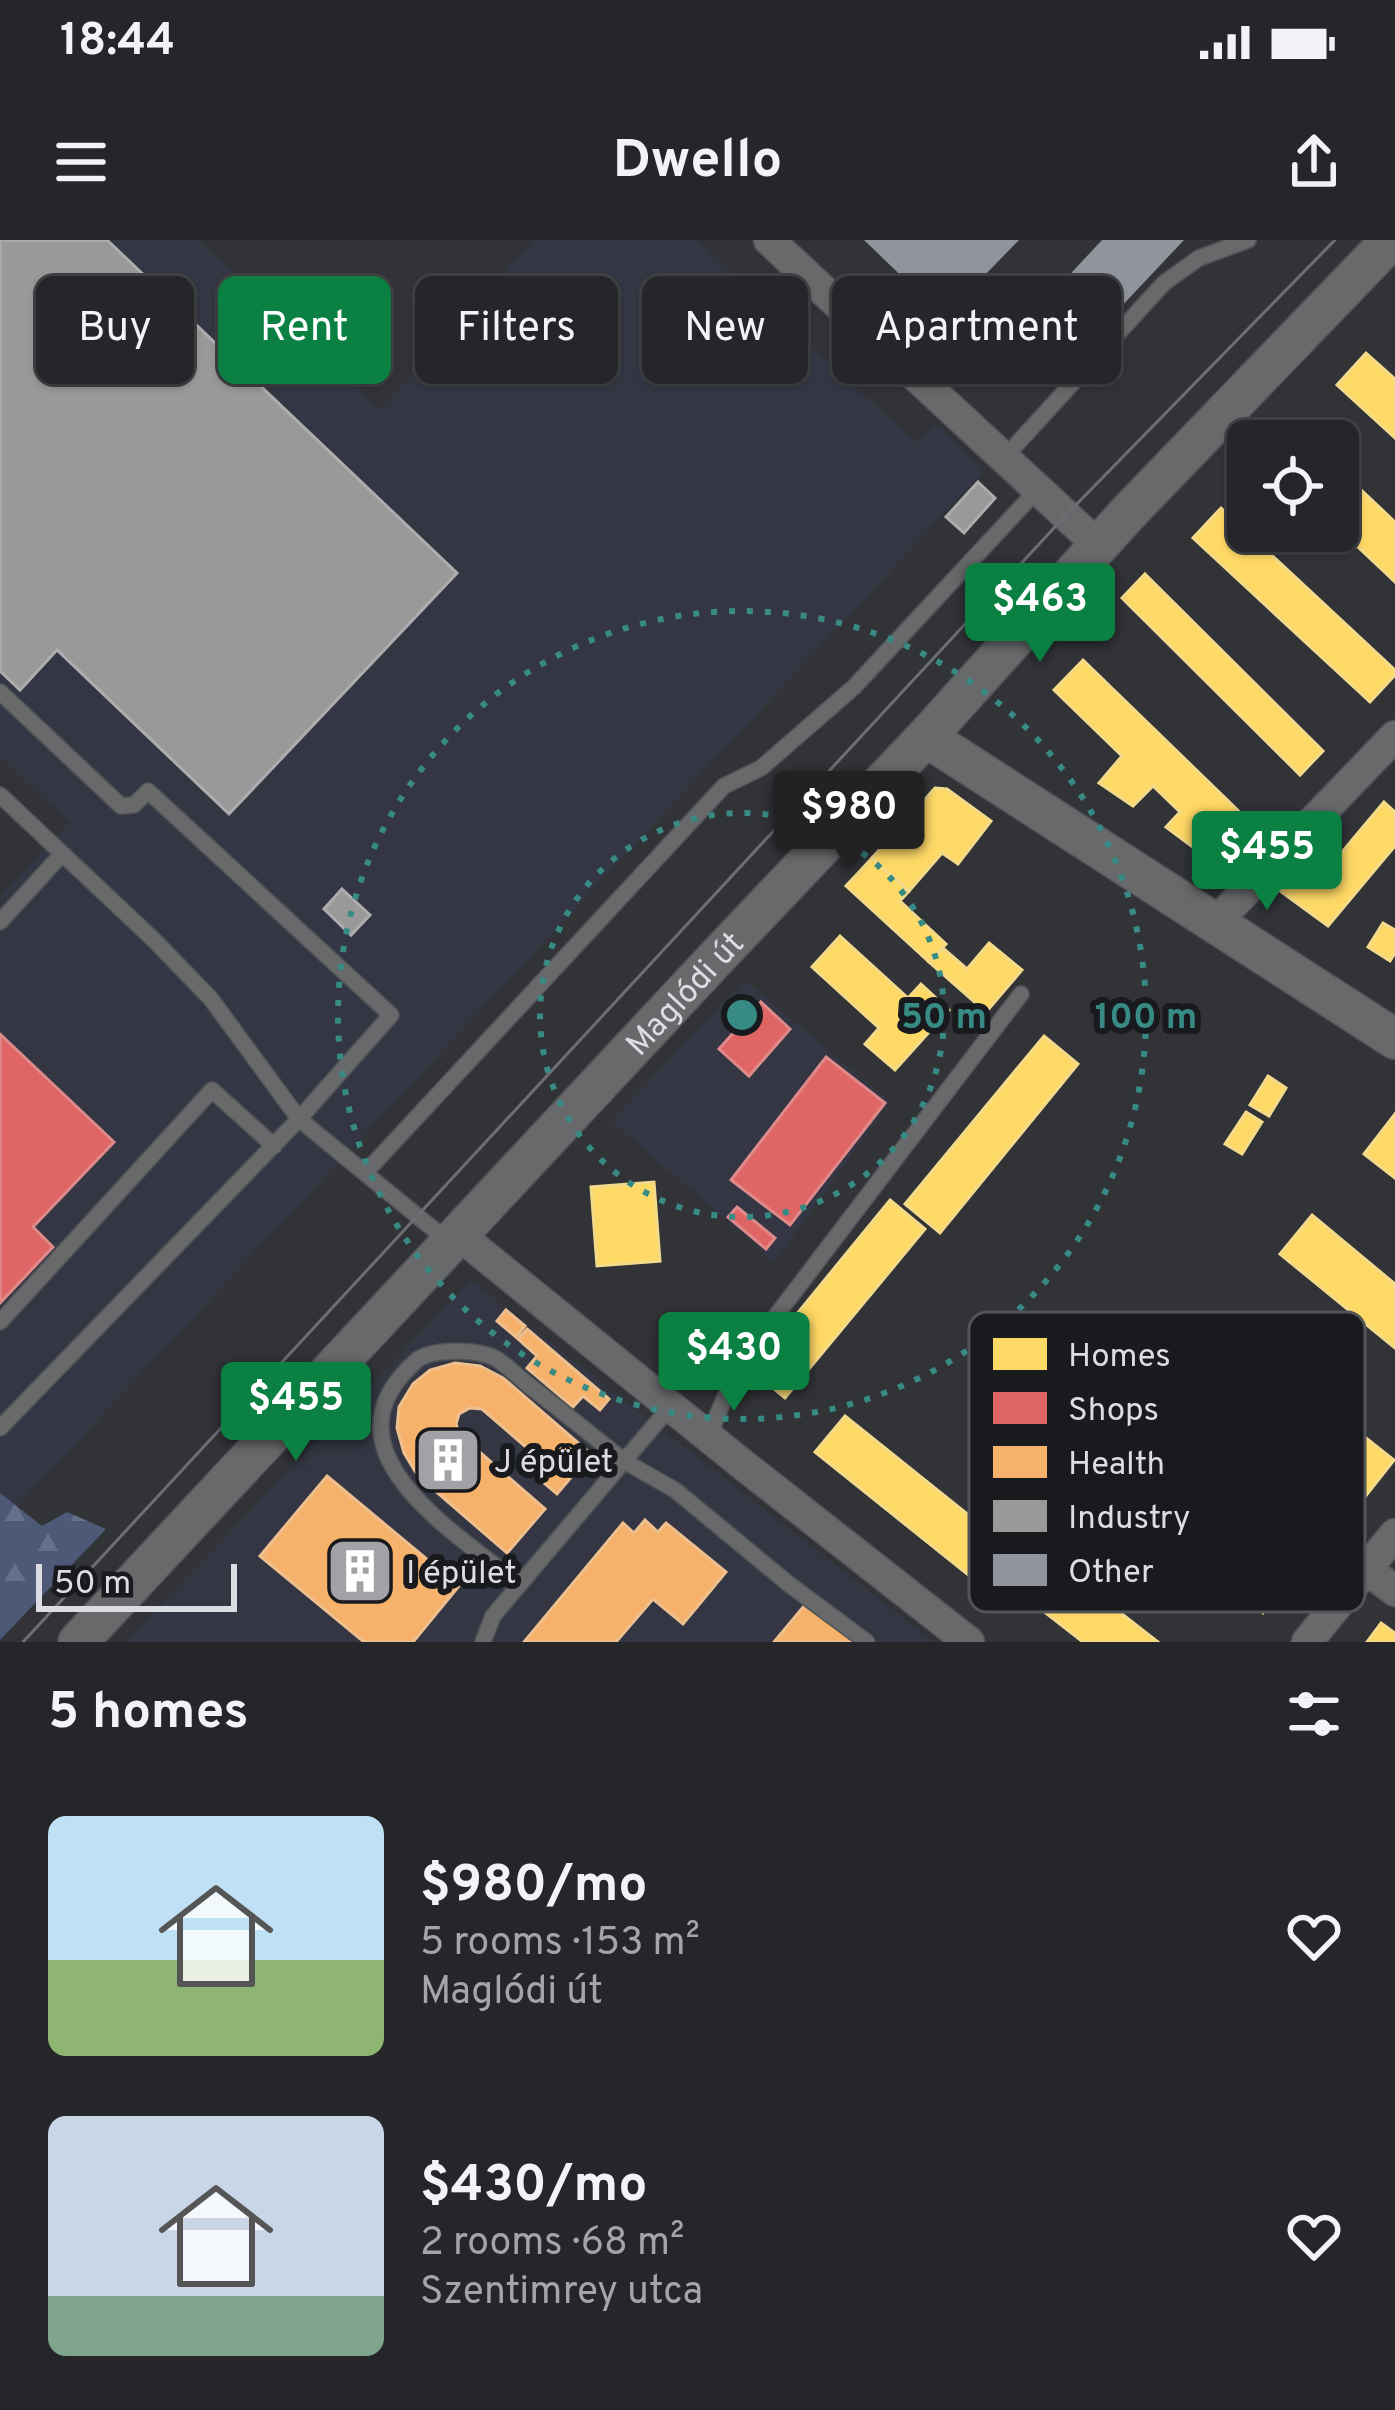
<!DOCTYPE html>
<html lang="en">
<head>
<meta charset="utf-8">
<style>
  body { margin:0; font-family:Overpass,sans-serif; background:#313235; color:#f1f3f6; height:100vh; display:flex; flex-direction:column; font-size:45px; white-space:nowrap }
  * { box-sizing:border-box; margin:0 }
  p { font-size:39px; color:#a3a5a8 }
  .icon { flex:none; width:66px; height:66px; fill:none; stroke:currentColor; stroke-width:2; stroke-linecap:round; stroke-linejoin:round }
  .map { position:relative; height:1402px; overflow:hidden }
  .details { display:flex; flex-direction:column; background:#252629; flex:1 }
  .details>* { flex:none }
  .guide { position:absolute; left:36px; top:36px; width:1323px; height:108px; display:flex; gap:24px }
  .fabs { position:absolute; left:1227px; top:180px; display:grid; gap:24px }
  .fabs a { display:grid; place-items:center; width:132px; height:132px; border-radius:18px; background:#252629; box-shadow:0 3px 9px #0004,0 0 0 3px #424346; font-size:60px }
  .scale { position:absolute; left:36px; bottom:30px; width:201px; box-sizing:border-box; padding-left:12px; border:6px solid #dbdde2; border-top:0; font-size:33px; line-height:42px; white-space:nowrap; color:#dbdde2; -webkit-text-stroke:9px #181a1d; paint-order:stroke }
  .price { position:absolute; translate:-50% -102px; padding:0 27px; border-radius:12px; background:#0b8043; color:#fff; font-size:39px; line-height:78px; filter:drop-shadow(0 3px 6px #0008) }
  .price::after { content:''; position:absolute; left:50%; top:72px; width:36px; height:27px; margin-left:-18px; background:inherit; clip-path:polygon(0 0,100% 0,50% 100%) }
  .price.on { background:#222; color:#fff }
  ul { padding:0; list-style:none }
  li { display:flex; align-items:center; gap:36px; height:300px; padding:0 48px }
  li span { display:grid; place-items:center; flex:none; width:336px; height:240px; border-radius:18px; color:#555 }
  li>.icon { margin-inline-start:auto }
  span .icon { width:144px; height:144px; fill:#fffc; stroke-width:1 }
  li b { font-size:51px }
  h2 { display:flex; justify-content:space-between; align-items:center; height:144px; padding:0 48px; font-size:51px }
  .tag { padding:0 42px; border-radius:18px; background:#252629; box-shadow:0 3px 9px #0004,0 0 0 3px #424346; font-size:42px; line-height:108px }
  .tag.on { background:#0b8043; color:#fff }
  .status { display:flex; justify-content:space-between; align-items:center; height:84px; padding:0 60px; background:#252629; direction:ltr }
  .status svg { height:33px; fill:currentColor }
  header { display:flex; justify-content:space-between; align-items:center; height:156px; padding:0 48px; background:#252629; font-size:54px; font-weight:700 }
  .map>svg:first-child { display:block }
  .built { fill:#343743 }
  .forest { fill:url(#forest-firs) }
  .homes { fill:#ffd966; stroke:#f4da8b; stroke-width:3 }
  .shops { fill:#e06666; stroke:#de8a8b; stroke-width:3 }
  .health { fill:#f6b26b; stroke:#eebf8f; stroke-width:3 }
  .industry { fill:#999; stroke:#adadaf; stroke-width:3 }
  .building { fill:#91949c }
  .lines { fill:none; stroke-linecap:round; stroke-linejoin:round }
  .service-casing { stroke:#505255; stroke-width:18 }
  .minor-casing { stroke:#505255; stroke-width:33 }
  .tertiary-casing { stroke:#505255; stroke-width:42 }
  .service { stroke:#67696b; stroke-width:15 }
  .minor { stroke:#67696b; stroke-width:30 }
  .tertiary { stroke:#67696b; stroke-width:39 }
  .tram { stroke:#6d6e72; stroke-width:3 }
  .ring { fill:none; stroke:#388b85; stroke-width:6; stroke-dasharray:6 12 }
  .labels { text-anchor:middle; stroke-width:12; stroke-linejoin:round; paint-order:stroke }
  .street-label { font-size:33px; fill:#dbdde2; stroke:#181a1d }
  .poi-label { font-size:33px; fill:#dbdde2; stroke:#181a1d; text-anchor:start }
  .key { fill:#181a1d; stroke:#525458; stroke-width:3 }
  .key-label { font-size:33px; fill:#dbdde2 }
  .centre { fill:#388b85; stroke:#181a1d; stroke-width:6 }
  .ring-label { font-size:36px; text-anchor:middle; font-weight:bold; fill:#388b85; stroke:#181a1d; stroke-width:12; stroke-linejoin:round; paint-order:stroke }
</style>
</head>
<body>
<div class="status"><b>18:44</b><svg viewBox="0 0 49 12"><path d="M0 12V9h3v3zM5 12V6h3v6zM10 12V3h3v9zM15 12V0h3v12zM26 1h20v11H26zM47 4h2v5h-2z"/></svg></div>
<header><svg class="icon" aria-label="menu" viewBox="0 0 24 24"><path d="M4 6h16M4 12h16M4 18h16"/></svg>Dwello<svg class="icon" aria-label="share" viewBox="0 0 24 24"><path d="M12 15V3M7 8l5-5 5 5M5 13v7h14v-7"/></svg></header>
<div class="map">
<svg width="1395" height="1402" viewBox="0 0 1395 1402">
  <defs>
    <pattern id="forest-firs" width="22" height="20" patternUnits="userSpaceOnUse" patternTransform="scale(3)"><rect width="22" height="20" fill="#4e5877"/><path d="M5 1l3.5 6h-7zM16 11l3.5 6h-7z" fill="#67708a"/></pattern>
  </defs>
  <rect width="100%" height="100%" fill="#313337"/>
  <g class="built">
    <polygon points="0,0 198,0 380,169 533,0 698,0 916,203 935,183 985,230 0,1285 0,657 69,583 0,517"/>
    <polygon points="745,740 890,862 775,1022 611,881"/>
    <polygon points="471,1040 934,1402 125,1402"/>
  </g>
  <polygon class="forest" points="0,1253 42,1286 67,1272 106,1289 0,1400"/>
  <g class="homes">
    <polygon points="1366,113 1395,139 1395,198 1337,145"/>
    <polygon points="1338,228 1395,282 1395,342 1338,288"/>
    <polygon points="1221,268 1395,430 1395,435 1370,462 1193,298"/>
    <polygon points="1145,334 1323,511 1300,535 1122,358"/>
    <polygon points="1083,420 1254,586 1225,616 1209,600 1198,611 1166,587 1180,572 1153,546 1133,566 1099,543 1122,516 1054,450"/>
    <polygon points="935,548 947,549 991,581 958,624 942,613 909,651 872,618"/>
    <polygon points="1384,562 1395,572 1395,606 1328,686 1280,651 1301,622 1321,637"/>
    <polygon points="872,618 909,651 900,661 946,704 929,722 846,646"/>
    <polygon points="1383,683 1395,690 1395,713 1390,721 1368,707"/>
    <polygon points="840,696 908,758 921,744 949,770 895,830 865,804 879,788 812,727"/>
    <polygon points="989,703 1022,730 986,772 929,722 943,708 967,729"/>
    <polygon points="1044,796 1078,824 940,993 905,964"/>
    <polygon points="1268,836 1286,848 1269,876 1250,865"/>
    <polygon points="1246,872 1262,882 1242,914 1225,904"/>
    <polygon points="1395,874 1395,938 1364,914"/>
    <polygon points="654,942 660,1021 597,1026 591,947"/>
    <polygon points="890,960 925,989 785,1158 751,1130"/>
    <polygon points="1312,975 1395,1044 1395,1108 1280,1014"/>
    <polygon points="1217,1080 1394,1220 1361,1262 1184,1121"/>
    <polygon points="845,1176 1016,1313 987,1350 815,1212"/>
    <polygon points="1123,1194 1296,1331 1263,1373 1090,1236"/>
    <polygon points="1031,1303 1158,1402 1083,1402 1002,1339"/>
    <polygon points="1381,1383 1395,1393 1395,1402 1367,1402"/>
  </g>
  <g class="shops">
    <polygon points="761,762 790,789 749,836 719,809"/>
    <polygon points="0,794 114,902 33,987 53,1007 0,1063"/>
    <polygon points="826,817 885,863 790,985 731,940"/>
    <polygon points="737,967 775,998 766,1009 728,977"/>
  </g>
  <g class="health">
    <polygon points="506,1070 525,1086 516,1097 497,1081"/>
    <polygon points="527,1089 609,1159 600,1170 583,1156 573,1167 527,1128 537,1116 518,1099"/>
    <polygon points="455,1123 480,1126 503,1138 591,1214 557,1254 524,1226 534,1214 482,1169 470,1168 459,1174 456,1184 460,1195 545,1269 507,1313 418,1236 404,1213 397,1188 399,1167 413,1144 430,1130"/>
    <polygon points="327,1236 459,1346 413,1402 364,1402 260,1316"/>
    <polygon points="645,1280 658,1292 666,1283 726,1332 683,1384 653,1359 616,1402 524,1402 623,1283 634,1293"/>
    <polygon points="809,1360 860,1402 774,1402"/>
  </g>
  <g class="industry">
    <polygon points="0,0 107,0 457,333 229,574 57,410 20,450 0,431"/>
    <polygon points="978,242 995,258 964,293 946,277"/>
    <polygon points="342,649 370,675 351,695 324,669"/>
  </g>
  <g class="building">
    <polygon points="864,0 1019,0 983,37 1015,68 976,108"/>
    <polygon points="1102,0 1184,0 1052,140 1025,115 1035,104 1019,89"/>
  </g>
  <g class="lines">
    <g class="service-casing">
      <g id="service">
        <polyline points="1005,217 1164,43 1199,18 1248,0"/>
        <polyline points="0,452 121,566 134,565 148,551 391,775 299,879 0,1188"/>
        <polyline points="0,555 155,701 211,759 299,879 449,1002"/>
        <polyline points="0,682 61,615"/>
        <polyline points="365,933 724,546 761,528 854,447 1038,249"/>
        <polyline points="0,1082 212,850 274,906"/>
        <polyline points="709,1196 737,1127 1021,754"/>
        <path d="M519,1344c-64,-52 -203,-134 -103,-223 15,-13 61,-12 79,-3 12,7 24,20 36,29 31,24 62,49 93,74l47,-55"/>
        <polyline points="483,1402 493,1376 624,1221 675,1250 790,1345 867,1402"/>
      </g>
    </g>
    <g class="minor-casing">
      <g id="minor">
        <polyline points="769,0 1099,306"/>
        <polyline points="1214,684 1395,496"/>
        <polyline points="459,995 742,1224 969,1402"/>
        <polyline points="1148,1158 1395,1351"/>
        <polyline points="1307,1402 1395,1294"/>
      </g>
    </g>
    <g class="tertiary-casing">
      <g id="tertiary">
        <polyline points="926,497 1395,799"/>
        <path id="s1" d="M78,1402l639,-685 209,-220 202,-224 263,-273"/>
      </g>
    </g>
    <use href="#service" class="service"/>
    <use href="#minor" class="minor"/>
    <use href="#tertiary" class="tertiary"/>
    <polyline class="tram" points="23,1402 1066,275 1335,0"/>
  </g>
  <g class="ring">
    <circle cx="742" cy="775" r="202"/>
    <circle cx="742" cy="775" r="404"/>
  </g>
  <defs>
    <g id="building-square" transform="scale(3.45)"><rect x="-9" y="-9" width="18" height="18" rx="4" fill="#a0a2a6" stroke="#181a1d"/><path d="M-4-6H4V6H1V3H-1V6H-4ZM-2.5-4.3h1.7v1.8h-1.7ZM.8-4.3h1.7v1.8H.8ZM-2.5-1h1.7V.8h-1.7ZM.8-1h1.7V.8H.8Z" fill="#fff"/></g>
  </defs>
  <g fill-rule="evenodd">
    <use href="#building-square" x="448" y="1220"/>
    <use href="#building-square" x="360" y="1331"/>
  </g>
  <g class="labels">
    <g class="street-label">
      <text dy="12" stroke="none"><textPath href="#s1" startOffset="888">Maglódi út</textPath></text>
    </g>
    <g class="poi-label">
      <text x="494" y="1232">J épület</text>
      <text x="406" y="1343">I épület</text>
    </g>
  </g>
  <rect x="969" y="1072" width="396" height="300" rx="18" class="key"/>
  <rect x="993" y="1098" width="54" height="32" fill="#ffd966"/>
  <rect x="993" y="1152" width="54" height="32" fill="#e06666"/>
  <rect x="993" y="1206" width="54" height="32" fill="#f6b26b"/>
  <rect x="993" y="1260" width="54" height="32" fill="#999"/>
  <rect x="993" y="1314" width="54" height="32" fill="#91949c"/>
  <g class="key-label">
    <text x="1068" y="1126">Homes</text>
    <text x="1068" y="1180">Shops</text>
    <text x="1068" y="1234">Health</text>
    <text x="1068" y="1288">Industry</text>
    <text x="1068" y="1342">Other</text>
  </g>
  <circle cx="742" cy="775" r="18" class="centre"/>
  <g class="ring-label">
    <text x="944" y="788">50 m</text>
    <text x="1146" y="788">100 m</text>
  </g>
</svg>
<div class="fabs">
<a><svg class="icon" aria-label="locate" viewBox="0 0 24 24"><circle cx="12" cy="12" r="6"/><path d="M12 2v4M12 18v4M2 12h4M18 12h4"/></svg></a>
</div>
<div class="scale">50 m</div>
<b class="price" style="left:1040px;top:425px">$463</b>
<b class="price on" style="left:849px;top:633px">$980</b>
<b class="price" style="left:1267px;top:673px">$455</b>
<b class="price" style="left:734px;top:1174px">$430</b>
<b class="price" style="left:296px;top:1224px">$455</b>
<div class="guide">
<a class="tag">Buy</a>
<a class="tag on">Rent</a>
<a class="tag">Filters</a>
<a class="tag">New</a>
<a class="tag">Apartment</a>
</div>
</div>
<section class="details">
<h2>5 homes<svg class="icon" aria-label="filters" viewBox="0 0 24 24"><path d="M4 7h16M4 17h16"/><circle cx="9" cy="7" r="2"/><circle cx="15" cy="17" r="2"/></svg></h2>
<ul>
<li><span style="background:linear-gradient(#bfe0f5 60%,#8fb573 0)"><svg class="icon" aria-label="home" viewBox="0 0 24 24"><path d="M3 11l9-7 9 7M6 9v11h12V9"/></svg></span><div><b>$980/mo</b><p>5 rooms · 153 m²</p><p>Maglódi út</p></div><svg class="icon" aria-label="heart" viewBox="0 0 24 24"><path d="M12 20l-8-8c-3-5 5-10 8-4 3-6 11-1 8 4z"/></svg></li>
<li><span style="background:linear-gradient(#c9d6e8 75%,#7fa58c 0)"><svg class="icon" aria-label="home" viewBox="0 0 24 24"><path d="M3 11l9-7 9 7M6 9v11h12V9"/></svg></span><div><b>$430/mo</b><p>2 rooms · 68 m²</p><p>Szentimrey utca</p></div><svg class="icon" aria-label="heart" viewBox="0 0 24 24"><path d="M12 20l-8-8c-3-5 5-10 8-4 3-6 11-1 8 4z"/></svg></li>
</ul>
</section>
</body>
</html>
